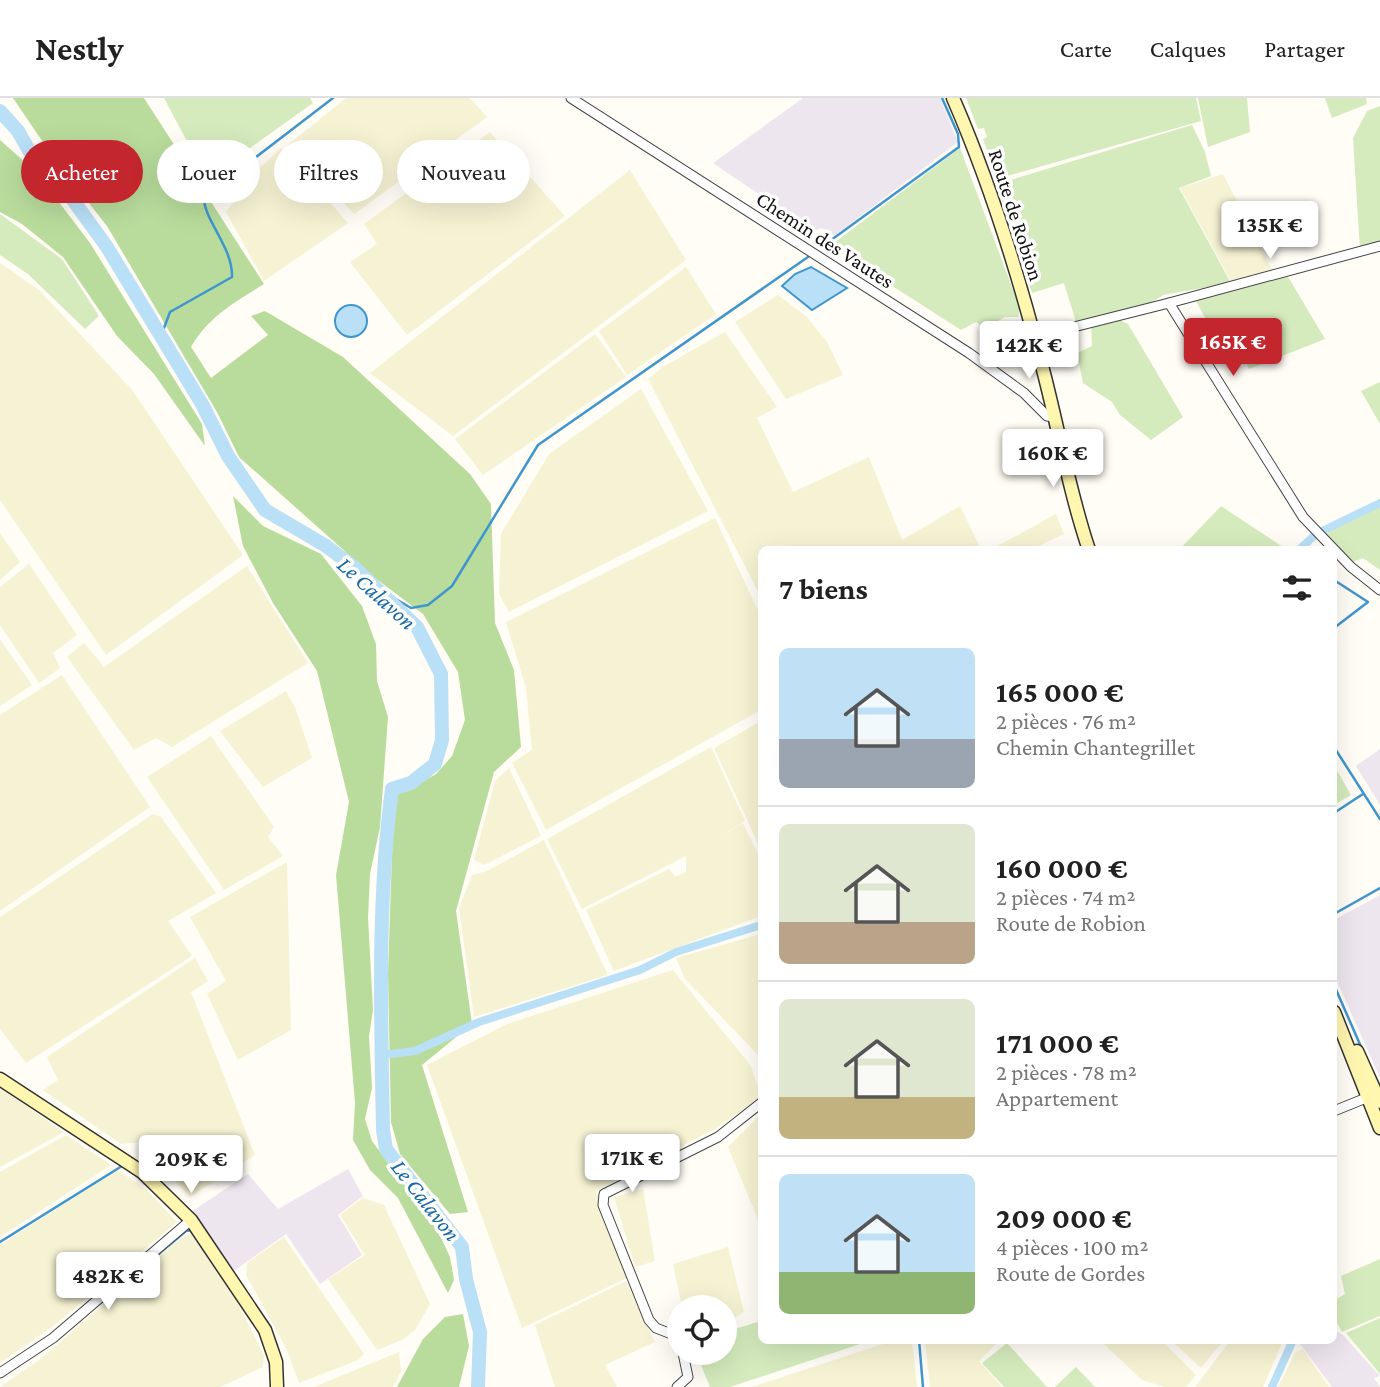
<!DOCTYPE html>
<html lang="fr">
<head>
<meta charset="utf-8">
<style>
  body { margin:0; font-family:"Crimson Pro",serif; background:#f2f2f2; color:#222; height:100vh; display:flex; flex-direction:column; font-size:26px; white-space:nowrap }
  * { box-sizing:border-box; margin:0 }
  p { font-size:23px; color:#767676 }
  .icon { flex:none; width:38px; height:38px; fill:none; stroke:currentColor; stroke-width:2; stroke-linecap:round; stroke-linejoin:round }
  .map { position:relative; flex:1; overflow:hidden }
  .panel { position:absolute; left:758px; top:448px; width:579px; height:798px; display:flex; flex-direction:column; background:#fff; border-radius:10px; box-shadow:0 7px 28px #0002 }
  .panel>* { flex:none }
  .banner { position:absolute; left:21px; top:42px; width:632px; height:63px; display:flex; gap:14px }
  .buttons { position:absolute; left:667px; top:1197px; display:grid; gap:14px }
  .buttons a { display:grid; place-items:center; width:70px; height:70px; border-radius:50%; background:#fff; box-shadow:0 7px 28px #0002; font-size:35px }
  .price { position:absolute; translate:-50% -60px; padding:0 16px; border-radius:7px; background:#fff; color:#222; font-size:23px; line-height:46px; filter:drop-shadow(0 2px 4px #0008) }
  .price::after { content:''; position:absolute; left:50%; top:42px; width:21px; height:16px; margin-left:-10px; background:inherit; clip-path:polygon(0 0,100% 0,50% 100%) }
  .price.on { background:#c4262e; color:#fff }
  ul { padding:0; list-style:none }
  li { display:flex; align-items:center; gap:21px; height:175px; padding:0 21px }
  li+li { border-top:2px solid #e0e0e0 }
  li span { display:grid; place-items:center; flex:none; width:196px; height:140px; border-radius:10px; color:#555 }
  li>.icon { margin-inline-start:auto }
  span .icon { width:84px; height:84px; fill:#fffc; stroke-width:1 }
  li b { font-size:30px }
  h2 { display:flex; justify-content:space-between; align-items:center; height:84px; padding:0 21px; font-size:30px }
  .pill { padding:0 24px; border-radius:32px; background:#fff; box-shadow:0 7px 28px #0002; font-size:24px; line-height:63px }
  .pill.on { background:#c4262e; color:#fff }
  header { display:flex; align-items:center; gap:42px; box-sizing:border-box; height:98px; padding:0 35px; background:#fff; border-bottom:2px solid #e0e0e0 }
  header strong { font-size:33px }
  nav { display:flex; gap:38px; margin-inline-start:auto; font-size:24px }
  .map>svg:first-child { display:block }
  .industrial { fill:#eee6ef }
  .farmland { fill:#f6f3d4 }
  .green { fill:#d5ebbd }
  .forest { fill:#b9dc9c }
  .water { fill:#b9e0f7; stroke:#3f96cf; stroke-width:2 }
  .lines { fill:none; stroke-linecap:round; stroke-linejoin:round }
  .stream { stroke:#3f96cf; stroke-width:2.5 }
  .canal { stroke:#b9e0f7; stroke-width:8 }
  .river { stroke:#b9e0f7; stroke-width:14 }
  .street-casing { stroke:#444; stroke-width:11 }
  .secondary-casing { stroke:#333; stroke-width:15 }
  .street { stroke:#fff; stroke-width:9 }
  .secondary { stroke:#fff6b0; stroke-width:12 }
  .labels { text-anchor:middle; stroke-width:7; stroke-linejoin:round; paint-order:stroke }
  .street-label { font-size:21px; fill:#111; stroke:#fff }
  .water-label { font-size:23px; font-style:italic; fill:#1768a6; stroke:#fff }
</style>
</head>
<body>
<header>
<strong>Nestly</strong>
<nav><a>Carte</a><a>Calques</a><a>Partager</a></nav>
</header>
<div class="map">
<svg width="1380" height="1289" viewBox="0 0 1380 1289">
  <rect width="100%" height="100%" fill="#fffdf5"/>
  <g class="industrial">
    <polygon points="803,0 940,0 958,44 834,138 822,130 813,133 713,65"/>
    <polygon points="1380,651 1380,707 1356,668"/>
    <polygon points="1380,797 1380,980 1334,876 1334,822"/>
    <polygon points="348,1071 363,1098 338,1117 362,1157 320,1186 286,1136 234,1173 191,1114 248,1076 278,1111"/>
    <polygon points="1334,1231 1344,1238 1380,1278 1374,1280 1380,1289 1332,1289 1298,1243 1334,1242"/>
  </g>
  <g class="farmland">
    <polygon points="346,0 470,0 487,19 354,116 289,46"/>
    <polygon points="490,34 565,118 407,237 350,164 377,146 364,126"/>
    <polygon points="281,50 348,125 264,183 226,114 258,72"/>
    <polygon points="630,72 686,162 453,338 370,275"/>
    <polygon points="1223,76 1273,174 1232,185 1180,90"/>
    <polygon points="0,165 39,192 133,293 243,457 106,557 0,402"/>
    <polygon points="686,169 716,216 627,277 599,233"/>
    <polygon points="778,197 807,219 827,244 843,277 786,301 735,224"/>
    <polygon points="725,234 777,309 757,320 793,394 869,359 902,442 960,408 981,451 761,452 761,499 648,281 664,268"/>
    <polygon points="595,236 626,279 483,377 455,341"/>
    <polygon points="641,291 708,413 509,514 499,496 501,436 549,356"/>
    <polygon points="1056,416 1064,436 1032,451 992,451"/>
    <polygon points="715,420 761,519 761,612 546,732 512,665 532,652 526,590 506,524"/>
    <polygon points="0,435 20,464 0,482"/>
    <polygon points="29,466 77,537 53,555 60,570 39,585 0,527 0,489"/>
    <polygon points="247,468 308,565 172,649 156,640 134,652 67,559 84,545 104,569"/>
    <polygon points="0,541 32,587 0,608"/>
    <polygon points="62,577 150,709 0,813 0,617"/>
    <polygon points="286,593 295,609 312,660 263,689 220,633"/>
    <polygon points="761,623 761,752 714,650"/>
    <polygon points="211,638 274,729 268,739 283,758 224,792 147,679"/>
    <polygon points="711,649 745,723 721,738 743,725 761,763 761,818 614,873 586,812 669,771 675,779 686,774 686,758 582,811 547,741"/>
    <polygon points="509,670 541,738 484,767 474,762 495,683"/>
    <polygon points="153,716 161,719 216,795 168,823 192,858 26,965 0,931 0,819"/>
    <polygon points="544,742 608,877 474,919 459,810 472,777 487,773"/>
    <polygon points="287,764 291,932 238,962 207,896 226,883 190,819"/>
    <polygon points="761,836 761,960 685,881 676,860"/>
    <polygon points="195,860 208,883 191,894 255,1057 190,1099 162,1070 163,1059 143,1044 121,1046 43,992 58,982 47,959"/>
    <polygon points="673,872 751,968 761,1000 715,1031 596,1093 627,1180 522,1230 427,967 507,926"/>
    <polygon points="0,990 64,1034 0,1069"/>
    <polygon points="761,1016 761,1123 759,1124 728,1049"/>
    <polygon points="66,1037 111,1067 0,1139 0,1074"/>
    <polygon points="117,1072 147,1092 177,1124 56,1226 0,1265 0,1147"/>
    <polygon points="643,1091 655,1163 635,1169 614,1099"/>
    <polygon points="363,1100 384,1107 430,1206 415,1232 402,1242 377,1252 328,1181 365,1157 340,1117"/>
    <polygon points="190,1135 231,1192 264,1257 263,1269 220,1289 0,1289 42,1260 173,1146"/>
    <polygon points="284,1139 364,1256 358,1262 299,1285 286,1250 246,1177 247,1165"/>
    <polygon points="728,1149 744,1214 725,1225 724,1209 682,1209 673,1166"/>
    <polygon points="626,1183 655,1244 605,1267 617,1289 555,1289 535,1227"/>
    <polygon points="892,1243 912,1243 917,1289 752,1289"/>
    <polygon points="925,1243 999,1243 979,1263 1002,1289 930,1289"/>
    <polygon points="1101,1243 1162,1243 1196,1277 1186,1289 1165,1289 1142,1282"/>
    <polygon points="1172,1243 1223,1243 1201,1270"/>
    <polygon points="1230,1243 1283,1243 1263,1289 1195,1289"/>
    <polygon points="1303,1251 1329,1289 1278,1289 1295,1255"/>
    <polygon points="399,1254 401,1273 393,1289 314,1289"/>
  </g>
  <g class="green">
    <polygon points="164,0 310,0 313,5 207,81"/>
    <polygon points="966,0 1196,0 1201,23 997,81 983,41 987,39 984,30 978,31"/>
    <polygon points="1198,0 1247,0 1250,34 1208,49"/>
    <polygon points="1325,0 1366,0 1367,6 1332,20"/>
    <polygon points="1380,8 1380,145 1360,152 1353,40 1367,13"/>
    <polygon points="1192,27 1205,54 1211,78 1179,90 1231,185 1163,197 1151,205 1076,224 1064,185 1032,195 997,86"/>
    <polygon points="960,50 1019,208 1019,219 1005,219 985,230 976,224 961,232 830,148"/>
    <polygon points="0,116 62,161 99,218 85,231 28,176 0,157"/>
    <polygon points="1287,177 1325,241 1249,271 1235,244 1221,250 1195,201"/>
    <polygon points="1117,221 1128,226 1183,319 1151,342 1120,317 1112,304 1083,285 1077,255 1092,248 1091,228"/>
    <polygon points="1380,284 1380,326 1361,293"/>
    <polygon points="1380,407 1380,472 1363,460 1353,464 1324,435"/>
    <polygon points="1221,408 1286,451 1180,451"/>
    <polygon points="1334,667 1351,697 1334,707"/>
    <polygon points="1380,1161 1380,1218 1342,1234 1334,1219 1335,1202 1345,1196 1341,1178"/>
    <polygon points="1380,1220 1380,1276 1346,1235"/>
    <polygon points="761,1223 761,1242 869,1243 730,1289 710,1289 696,1255 724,1255 725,1234"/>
    <polygon points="1007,1245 1047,1289 1004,1289 982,1265"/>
    <polygon points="1076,1269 1095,1289 1055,1289"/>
  </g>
  <g class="forest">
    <path d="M13,0h131l120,186c-29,18 -56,33 -73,63l20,31 57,-43 -17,-19 14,-5 78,46 127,117 21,30 4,119 19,47 7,77 -27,25 -38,139 16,113 -50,41 46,147 -18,2 -50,-60 -9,-32 -3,-148 6,-181 17,-5 25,-14 16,-18 13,-36 -7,-48 -35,-58 -48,-36 -136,-121 -22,-45 -110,-186 -52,-66z"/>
    <polygon points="0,42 36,74 90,145 202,326 205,348 154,276 117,238 63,159 22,126 0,114"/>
    <polygon points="233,398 263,428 321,456 362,508 376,546 377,583 388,619 380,729 370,776 368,820 373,912 369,938 372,990 365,1021 372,1043 438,1133 450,1159 454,1182 448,1195 398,1100 370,1072 353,1042 355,1005 336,777 349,704 317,573 273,505 243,448"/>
    <polygon points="463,1216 469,1248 459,1289 397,1289 423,1241 445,1219"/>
  </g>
  <g class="water">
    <polygon points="811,169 847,190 812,212 782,188 795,176"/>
    <circle cx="351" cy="223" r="16"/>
  </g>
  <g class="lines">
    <g class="stream">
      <polyline points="827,145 959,49 958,36 942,0"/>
      <path d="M161,238l9,-24 62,-35c1,-30 -29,-58 -28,-80l129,-99"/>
      <polyline points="1334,482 1368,504 1334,530"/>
      <polyline points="387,502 394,500 411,510 428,507 452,488 538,347 808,159"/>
      <polyline points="1334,649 1380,721"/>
      <polyline points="1334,715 1363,696"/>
      <polyline points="1334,816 1380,790"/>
      <polyline points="1334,887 1362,951"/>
      <polyline points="0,1144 122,1068"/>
      <polyline points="69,1231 186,1133 191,1132"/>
      <polyline points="919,1242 923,1289"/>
    </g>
    <g class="canal">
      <polyline points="1320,434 1380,405"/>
      <polyline points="1299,452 1315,437"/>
      <polyline points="382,957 415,953 479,924 640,872 676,854 761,827"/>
      <polyline points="1272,1289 1293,1242"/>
    </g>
    <path class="river" d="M0,13l18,20 13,23 18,13 58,80 95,157 26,52 37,54 61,36 28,21 63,60 24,47 1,66 -7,24 -24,19 -19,6c-15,113 -11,228 -9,341l3,19 76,98 4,32 14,53 -2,55"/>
    <g class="street-casing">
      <g id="street">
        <polyline points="571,0 969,255 1024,295 1047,318 1054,319"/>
        <polyline points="1169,205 1380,148"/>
        <polyline points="1034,239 1169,205 1303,419 1351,469 1380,492"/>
        <polyline points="1334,1013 1371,998"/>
        <polyline points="679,1239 656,1230 649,1222 603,1107 604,1096 718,1039 761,1005"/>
        <polyline points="0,1275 53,1240 191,1122"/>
        <polyline points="677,1289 688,1279 683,1255"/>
      </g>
    </g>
    <g class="secondary-casing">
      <g id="secondary">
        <path d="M953,0c37,85 65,175 88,264 17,63 27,126 48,188"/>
        <polyline points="1334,914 1380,1030"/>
        <polyline points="1357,953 1380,1004"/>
        <polyline points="0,981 142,1074 191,1122 265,1232 276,1264 277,1289"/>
      </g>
    </g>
    <use href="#street" class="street"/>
    <use href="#secondary" class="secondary"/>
  </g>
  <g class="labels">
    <g class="street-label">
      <text transform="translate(1016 117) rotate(72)" y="7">Route de Robion</text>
      <text transform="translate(825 142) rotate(33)" y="7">Chemin des Vautes</text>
    </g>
    <g class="water-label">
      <text transform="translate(377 495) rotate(42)" y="8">Le Calavon</text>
      <text transform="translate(426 1102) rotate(52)" y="8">Le Calavon</text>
    </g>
  </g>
</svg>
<div class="buttons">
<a><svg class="icon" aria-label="locate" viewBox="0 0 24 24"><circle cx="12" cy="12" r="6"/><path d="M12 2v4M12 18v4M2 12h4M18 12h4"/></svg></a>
</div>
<b class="price" style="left:1270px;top:163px">135K €</b>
<b class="price on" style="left:1233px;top:280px">165K €</b>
<b class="price" style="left:1029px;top:283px">142K €</b>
<b class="price" style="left:1053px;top:391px">160K €</b>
<b class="price" style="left:632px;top:1096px">171K €</b>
<b class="price" style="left:191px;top:1097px">209K €</b>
<b class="price" style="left:108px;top:1214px">482K €</b>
<div class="banner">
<a class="pill on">Acheter</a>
<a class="pill">Louer</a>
<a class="pill">Filtres</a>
<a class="pill">Nouveau</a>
</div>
<section class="panel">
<h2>7 biens<svg class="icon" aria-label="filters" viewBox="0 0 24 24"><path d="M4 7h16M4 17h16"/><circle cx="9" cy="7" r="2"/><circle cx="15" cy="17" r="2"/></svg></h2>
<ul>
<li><span style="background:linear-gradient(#bfe0f5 65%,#9aa5b1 0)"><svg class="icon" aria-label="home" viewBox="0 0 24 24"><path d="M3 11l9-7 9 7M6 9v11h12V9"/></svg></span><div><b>165 000 €</b><p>2 pièces · 76 m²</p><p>Chemin Chantegrillet</p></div></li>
<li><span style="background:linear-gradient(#dfe7d0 70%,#b9a48a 0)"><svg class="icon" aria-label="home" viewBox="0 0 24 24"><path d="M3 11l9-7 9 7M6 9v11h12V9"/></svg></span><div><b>160 000 €</b><p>2 pièces · 74 m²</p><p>Route de Robion</p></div></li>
<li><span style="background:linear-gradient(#dfe7d0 70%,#c2b280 0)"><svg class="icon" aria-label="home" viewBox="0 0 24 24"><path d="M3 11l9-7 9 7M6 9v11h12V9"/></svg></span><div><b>171 000 €</b><p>2 pièces · 78 m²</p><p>Appartement</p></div></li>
<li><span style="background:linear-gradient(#bfe0f5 70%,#8fb573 0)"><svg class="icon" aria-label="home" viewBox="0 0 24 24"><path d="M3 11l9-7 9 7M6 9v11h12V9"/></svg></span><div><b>209 000 €</b><p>4 pièces · 100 m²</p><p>Route de Gordes</p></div></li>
</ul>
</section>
</div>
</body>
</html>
